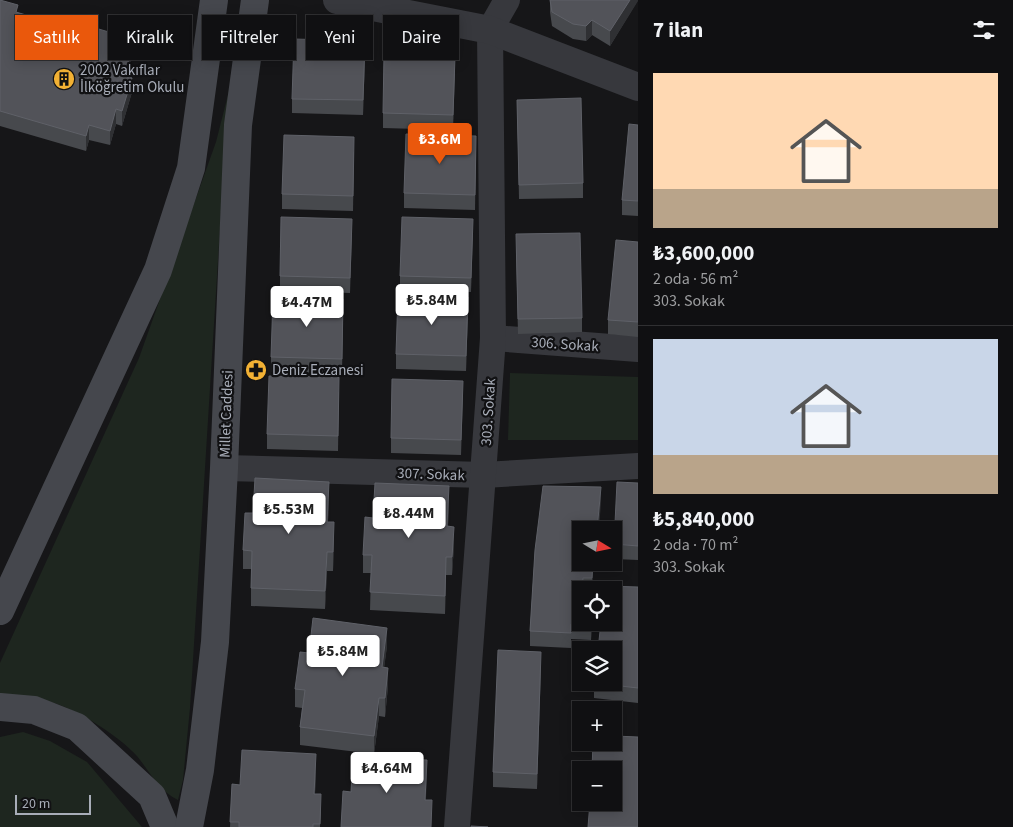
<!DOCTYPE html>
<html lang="tr">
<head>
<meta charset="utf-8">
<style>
  body { margin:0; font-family:"Source Sans 3",sans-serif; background:#1e1e20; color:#f1f3f6; height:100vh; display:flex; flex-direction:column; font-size:19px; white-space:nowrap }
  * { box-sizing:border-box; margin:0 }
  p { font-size:16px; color:#9c9d9f }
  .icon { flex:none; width:28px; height:28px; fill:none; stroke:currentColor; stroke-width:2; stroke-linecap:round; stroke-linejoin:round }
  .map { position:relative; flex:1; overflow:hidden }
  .details { display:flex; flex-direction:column; background:#101012; width:375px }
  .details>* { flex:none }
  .hud { position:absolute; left:15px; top:15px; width:475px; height:45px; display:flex; gap:10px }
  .needle { width:32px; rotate:100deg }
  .fabs { position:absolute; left:572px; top:521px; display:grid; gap:10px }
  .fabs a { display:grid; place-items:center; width:50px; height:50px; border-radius:0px; background:#101012; box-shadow:0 2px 12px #0003,0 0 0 1px #303032; font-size:25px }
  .scale { position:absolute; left:15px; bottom:12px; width:76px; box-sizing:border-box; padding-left:5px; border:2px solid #a8adb8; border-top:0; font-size:14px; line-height:18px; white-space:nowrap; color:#a8adb8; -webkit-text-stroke:4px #111113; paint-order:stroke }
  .price { position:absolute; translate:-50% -42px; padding:0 11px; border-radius:5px; background:#fff; color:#222; font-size:16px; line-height:32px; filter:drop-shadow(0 1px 2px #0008) }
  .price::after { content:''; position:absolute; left:50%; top:30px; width:15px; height:11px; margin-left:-8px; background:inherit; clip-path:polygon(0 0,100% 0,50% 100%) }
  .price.current { background:#ea580c; color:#fff }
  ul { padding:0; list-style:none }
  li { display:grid; align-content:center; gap:10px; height:265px; padding:0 15px }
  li+li { border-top:1px solid #303032 }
  li span { display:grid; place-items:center; height:155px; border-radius:0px; color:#555 }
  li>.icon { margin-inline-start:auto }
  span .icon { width:90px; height:90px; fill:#fffc; stroke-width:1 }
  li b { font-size:21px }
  h2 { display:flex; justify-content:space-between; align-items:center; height:60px; padding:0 15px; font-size:21px }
  .pill { padding:0 18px; border-radius:0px; background:#101012; box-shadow:0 2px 12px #0003,0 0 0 1px #303032; font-size:18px; line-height:45px }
  .pill.current { background:#ea580c; color:#fff }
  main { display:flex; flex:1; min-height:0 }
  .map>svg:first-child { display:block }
  .green { fill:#1e261f }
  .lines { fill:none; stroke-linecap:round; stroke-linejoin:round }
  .minor { stroke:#37383d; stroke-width:26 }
  .tertiary { stroke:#37383d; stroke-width:28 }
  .secondary { stroke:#45474d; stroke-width:28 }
  .wall { fill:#47494d }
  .shaded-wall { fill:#2f3033 }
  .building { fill:#525359; stroke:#5f6168 }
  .labels { text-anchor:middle; stroke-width:4.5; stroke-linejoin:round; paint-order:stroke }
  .poi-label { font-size:15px; fill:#a8adb8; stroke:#111113; text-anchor:start }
  .street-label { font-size:15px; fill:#a8adb8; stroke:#111113 }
</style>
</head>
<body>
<main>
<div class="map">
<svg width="638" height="827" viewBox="0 0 638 827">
  <rect width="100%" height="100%" fill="#161618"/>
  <g class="green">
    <path d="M237,59l-16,153 -31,496 -7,72 -5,20c-19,-9 -28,-28 -41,-44 -18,-20 -55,-43 -80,-52 -16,-6 -40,-8 -57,-7v-34l139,-305 77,-216z"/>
    <polygon points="510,373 638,377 638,440 508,440"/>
    <polygon points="23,732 50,741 87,762 142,827 0,827 0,737"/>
  </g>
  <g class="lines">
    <g class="minor">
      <polyline points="493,338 638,349"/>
      <polyline points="224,468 484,475 638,466"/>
      <polyline points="457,827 493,338 490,30 507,0"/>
    </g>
    <polyline class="tertiary" points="337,0 490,30 638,87"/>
    <g class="secondary">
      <polyline points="0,611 158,270 191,168 214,0"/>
      <polyline points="0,707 34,710 77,727 152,796 165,827"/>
      <polyline points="189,827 200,770 215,642 224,468 238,125 255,0"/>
    </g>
  </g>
  <g class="wall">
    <polygon points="0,0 18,13 119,48 131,67 129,77 132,92 122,126 116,124 110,145 89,140 86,151 0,126"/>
    <polygon points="550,0 638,0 610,46 592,35 586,41 573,39 552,26 550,12"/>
    <polygon points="365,56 363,115 292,113 292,99"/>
    <polygon points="455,71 453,130 383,128 383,113"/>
    <polygon points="517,100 583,183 583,198 519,199"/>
    <polygon points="638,125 638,216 622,215 622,200"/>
    <polygon points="476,150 475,210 404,208 404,193"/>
    <polygon points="354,152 353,211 282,209 282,194"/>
    <polygon points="473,233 471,292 400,291 400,276"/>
    <polygon points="352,234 350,293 280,291 280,276"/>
    <polygon points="638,242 638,337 608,334 608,320"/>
    <polygon points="516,249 582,318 582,332 518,334"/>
    <polygon points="468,312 466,371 396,369 396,354"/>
    <polygon points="343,314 342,373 271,372 271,357"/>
    <polygon points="339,392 338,451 267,449 267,434"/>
    <polygon points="463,395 461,455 391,453 391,438"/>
    <polygon points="638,483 638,560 614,559 614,544"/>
    <polygon points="329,500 328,522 334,540 333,571 327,571 325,609 251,606 251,569 243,569 243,550 253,513"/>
    <polygon points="601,502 581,530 581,562 596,562 593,563 592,590 581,590 581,622 592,622 591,640 571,639 571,648 530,646 530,631 535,550"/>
    <polygon points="449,505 448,526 454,545 452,575 446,575 445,614 370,610 371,573 363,573 363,555 373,518"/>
    <polygon points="638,587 638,703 594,698 594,682"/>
    <polygon points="387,646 384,667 388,686 385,717 379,716 374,754 300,745 300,727 302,708 295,707 295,689 309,653"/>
    <polygon points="541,667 537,789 493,787 493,772"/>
    <polygon points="316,772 315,794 321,812 320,827 230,827 232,784 240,785"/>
  </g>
  <g class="shaded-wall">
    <polygon points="630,0 638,0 638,1 610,46 610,31"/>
    <polygon points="592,20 592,35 586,41 586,26"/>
    <polygon points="119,35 119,50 115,47"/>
    <polygon points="365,41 365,56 363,115 363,100"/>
    <polygon points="131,52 131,67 125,90 125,76"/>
    <polygon points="132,78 132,92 122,126 122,111"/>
    <polygon points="116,109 116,124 110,145 110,131"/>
    <polygon points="89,125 89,140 86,151 86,136"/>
    <polygon points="468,297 468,312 466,371 466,356"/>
    <polygon points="329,482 329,500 327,540 327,522"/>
    <polygon points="449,486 449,505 447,545 447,526"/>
    <polygon points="601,487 601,502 599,530 597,530"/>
    <polygon points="334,522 334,540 333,571 333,552"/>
    <polygon points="454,527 454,545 452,575 452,557"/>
    <polygon points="327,552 327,571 325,609 325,591"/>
    <polygon points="446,557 446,575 445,614 445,596"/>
    <polygon points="593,562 593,575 592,590 592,578"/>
    <polygon points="592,622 591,640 591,626"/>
    <polygon points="387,628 387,646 382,685 382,667"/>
    <polygon points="541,652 541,667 537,789 537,774"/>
    <polygon points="388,668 388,686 385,717 385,698"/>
    <polygon points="379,698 379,716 374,754 374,736"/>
    <polygon points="316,754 316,772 314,812 314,794"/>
    <polygon points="427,760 427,778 425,818 425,800"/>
  </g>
  <g class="building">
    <polygon points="0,0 18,5 16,12 56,24 58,17 119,35 115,47 131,52 125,76 132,78 122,111 116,109 110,131 89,125 86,136 0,111"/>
    <polygon points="550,0 630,0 610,31 592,20 586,26 573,24 552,12"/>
    <polygon points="294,39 365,41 363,100 292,99"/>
    <polygon points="384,54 455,56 453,115 383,113"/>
    <polygon points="581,98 583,183 519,185 517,100"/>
    <polygon points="629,124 638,125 638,201 622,200"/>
    <polygon points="406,134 476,136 475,195 404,193"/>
    <polygon points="284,135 354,137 353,196 282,194"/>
    <polygon points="281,217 352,219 350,278 280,276"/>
    <polygon points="402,217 473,219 471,278 400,276"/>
    <polygon points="580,233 582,318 518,319 516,234"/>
    <polygon points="616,240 638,242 638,322 608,320"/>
    <polygon points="398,295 468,297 466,356 396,354"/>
    <polygon points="273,298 343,299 342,359 271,357"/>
    <polygon points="269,376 339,377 338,436 267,434"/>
    <polygon points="392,379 463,381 461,440 391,438"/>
    <polygon points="255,478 329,482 327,522 334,522 333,552 327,552 325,591 251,588 252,551 243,550 245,513 253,513"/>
    <polygon points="617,482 638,483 638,546 614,544"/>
    <polygon points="375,483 449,486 447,526 454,527 452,557 446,557 445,596 370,592 372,555 363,555 365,517 373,518"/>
    <polygon points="543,486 601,487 597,530 581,530 581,548 575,547 575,559 581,559 581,562 593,562 592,578 583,578 582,590 581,590 581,622 592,622 591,626 571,624 571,633 530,631 535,550"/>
    <polygon points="605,586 638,587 638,688 594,683 594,682 614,682 614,650 598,650 601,622 614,622 614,590 604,590"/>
    <polygon points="313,618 387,628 382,667 388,668 385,698 379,698 374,736 300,727 305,690 295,689 300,652 309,653"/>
    <polygon points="498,650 541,652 537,774 493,772"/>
    <polygon points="614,736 638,737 638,827 588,827 590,802 614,802 614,770 592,770 593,742 614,742"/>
    <polygon points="242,750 316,754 314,794 321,794 320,824 313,824 313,827 239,827 239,822 230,822 232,784 240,785"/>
    <polygon points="353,757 427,760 425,800 432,800 431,827 341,827 343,791 351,792"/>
    <polygon points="471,826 488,827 471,827"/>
  </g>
  <defs>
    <g id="building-disc" transform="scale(1.125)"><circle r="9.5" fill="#f2b134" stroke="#111113"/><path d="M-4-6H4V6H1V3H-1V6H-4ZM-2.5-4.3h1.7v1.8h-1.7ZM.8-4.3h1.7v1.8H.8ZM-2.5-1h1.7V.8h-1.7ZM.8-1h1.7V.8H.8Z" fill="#111"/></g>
    <g id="pharmacy-disc" transform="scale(1.125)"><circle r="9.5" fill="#f2b134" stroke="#111113"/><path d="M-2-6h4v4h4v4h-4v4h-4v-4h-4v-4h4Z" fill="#111"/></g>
  </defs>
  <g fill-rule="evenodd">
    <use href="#building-disc" x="64" y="79"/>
    <use href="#pharmacy-disc" x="256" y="370"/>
  </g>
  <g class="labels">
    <g class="poi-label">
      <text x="80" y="75">2002 Vakıflar<tspan x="80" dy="17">İlköğretim Okulu</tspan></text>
      <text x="272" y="375">Deniz Eczanesi</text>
    </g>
    <g class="street-label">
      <text transform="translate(565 344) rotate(4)" y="5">306. Sokak</text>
      <text transform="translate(488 412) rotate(-86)" y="5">303. Sokak</text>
      <text transform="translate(226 414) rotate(-88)" y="5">Millet Caddesi</text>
      <text transform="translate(431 474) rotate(2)" y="5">307. Sokak</text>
    </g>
  </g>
</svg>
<div class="fabs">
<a><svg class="needle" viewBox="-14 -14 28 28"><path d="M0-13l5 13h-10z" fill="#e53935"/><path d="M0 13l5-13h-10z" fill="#9c9d9f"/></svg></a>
<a><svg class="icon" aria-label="locate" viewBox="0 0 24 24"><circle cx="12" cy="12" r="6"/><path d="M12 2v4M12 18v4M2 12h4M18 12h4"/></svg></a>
<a><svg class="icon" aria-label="layers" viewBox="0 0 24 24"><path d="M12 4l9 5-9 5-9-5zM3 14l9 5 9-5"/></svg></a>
<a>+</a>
<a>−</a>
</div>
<div class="scale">20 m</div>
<b class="price current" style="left:440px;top:165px">₺3.6M</b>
<b class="price" style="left:432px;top:326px">₺5.84M</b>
<b class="price" style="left:307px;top:328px">₺4.47M</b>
<b class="price" style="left:289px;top:535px">₺5.53M</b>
<b class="price" style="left:409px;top:539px">₺8.44M</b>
<b class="price" style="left:343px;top:677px">₺5.84M</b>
<b class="price" style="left:387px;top:794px">₺4.64M</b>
<div class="hud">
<a class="pill current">Satılık</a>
<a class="pill">Kiralık</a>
<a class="pill">Filtreler</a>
<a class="pill">Yeni</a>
<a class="pill">Daire</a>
</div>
</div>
<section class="details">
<h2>7 ilan<svg class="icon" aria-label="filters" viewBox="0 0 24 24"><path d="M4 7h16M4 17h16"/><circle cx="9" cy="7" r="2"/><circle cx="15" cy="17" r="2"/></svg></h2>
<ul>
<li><span style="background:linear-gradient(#ffd9b3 75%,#b9a48a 0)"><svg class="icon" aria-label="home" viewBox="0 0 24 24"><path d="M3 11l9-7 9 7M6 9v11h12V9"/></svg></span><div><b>₺3,600,000</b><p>2 oda · 56 m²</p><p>303. Sokak</p></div></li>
<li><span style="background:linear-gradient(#c9d6e8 75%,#b9a48a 0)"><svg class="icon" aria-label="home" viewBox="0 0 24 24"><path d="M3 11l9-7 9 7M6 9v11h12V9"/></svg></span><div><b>₺5,840,000</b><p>2 oda · 70 m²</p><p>303. Sokak</p></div></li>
</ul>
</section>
</main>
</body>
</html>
